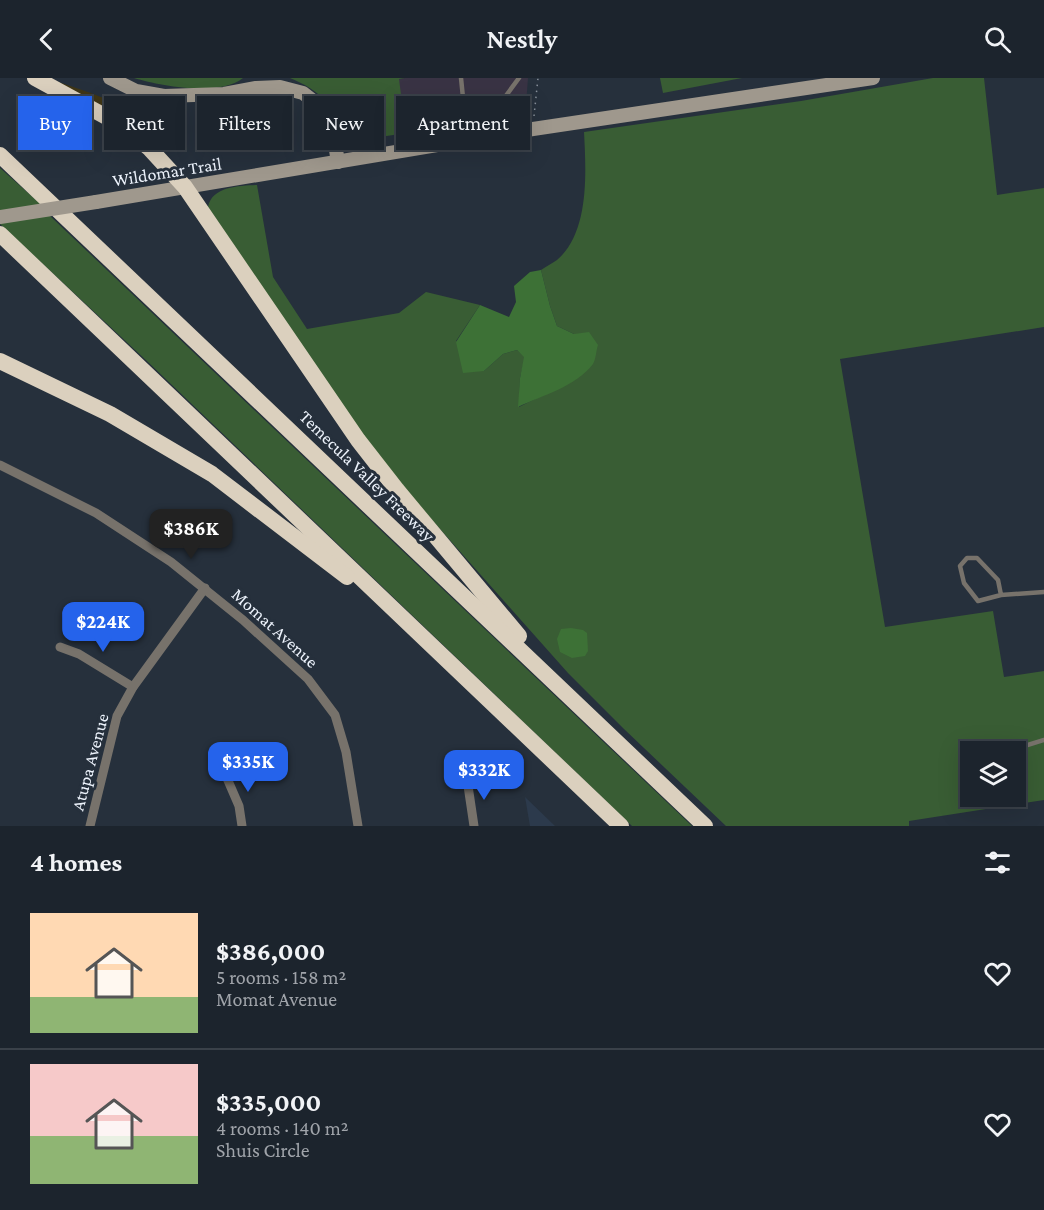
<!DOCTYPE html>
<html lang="en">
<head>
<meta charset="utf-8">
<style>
  body { margin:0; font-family:"Crimson Pro",serif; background:#293039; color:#f1f3f6; height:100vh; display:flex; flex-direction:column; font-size:22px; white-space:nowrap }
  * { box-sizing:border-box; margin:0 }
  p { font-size:20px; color:#a0a4aa }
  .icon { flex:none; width:33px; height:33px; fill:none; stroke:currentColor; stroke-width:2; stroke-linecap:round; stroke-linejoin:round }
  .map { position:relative; height:748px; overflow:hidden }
  .sheet { display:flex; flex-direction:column; background:#1c242d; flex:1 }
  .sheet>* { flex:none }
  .top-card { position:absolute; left:18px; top:18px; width:600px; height:54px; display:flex; gap:12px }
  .buttons { position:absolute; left:960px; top:663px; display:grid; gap:12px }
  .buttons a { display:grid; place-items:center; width:66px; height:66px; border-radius:0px; background:#1c242d; box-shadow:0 6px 24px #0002,0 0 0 2px #3a4149; font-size:30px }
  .price { position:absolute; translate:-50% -51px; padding:0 14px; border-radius:12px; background:#2563eb; color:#fff; font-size:20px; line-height:39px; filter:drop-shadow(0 2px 3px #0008) }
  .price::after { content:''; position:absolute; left:50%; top:36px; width:18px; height:14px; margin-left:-9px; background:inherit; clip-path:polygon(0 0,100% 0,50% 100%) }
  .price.selected { background:#222; color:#fff }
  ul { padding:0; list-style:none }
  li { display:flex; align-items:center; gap:18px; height:150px; padding:0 30px }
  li+li { border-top:2px solid #3a4149 }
  li span { display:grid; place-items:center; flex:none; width:168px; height:120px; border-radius:0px; color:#555 }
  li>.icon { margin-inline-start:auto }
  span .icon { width:72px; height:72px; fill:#fffc; stroke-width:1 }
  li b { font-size:26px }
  h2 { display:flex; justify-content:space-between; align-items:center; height:72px; padding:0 30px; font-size:26px }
  .tag { padding:0 21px; border-radius:0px; background:#1c242d; box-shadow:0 6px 24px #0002,0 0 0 2px #3a4149; font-size:21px; line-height:54px }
  .tag.selected { background:#2563eb; color:#fff }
  header { display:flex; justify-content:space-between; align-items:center; height:78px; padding:0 30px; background:#1c242d; font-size:27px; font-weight:600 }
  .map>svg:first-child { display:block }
  .commercial { fill:#393344 }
  .built { fill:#2c3a4c }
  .green { fill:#395d34; fill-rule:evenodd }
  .forest { fill:#3d7136 }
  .sand { fill:#3f3616 }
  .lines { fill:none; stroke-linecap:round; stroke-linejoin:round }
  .path { stroke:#88909b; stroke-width:1.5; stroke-dasharray:1.5 4.5; stroke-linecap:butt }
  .service { stroke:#77726b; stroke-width:4.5 }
  .minor { stroke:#77726b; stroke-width:9 }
  .secondary { stroke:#9f988d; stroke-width:14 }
  .motorway { stroke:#dbd0be; stroke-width:16 }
  .secondary-bridge { stroke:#9f988d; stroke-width:14 }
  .labels { text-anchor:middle; stroke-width:6; stroke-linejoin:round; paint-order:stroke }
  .street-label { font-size:18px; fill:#edf3fc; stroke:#26303c }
</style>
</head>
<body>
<header><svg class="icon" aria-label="back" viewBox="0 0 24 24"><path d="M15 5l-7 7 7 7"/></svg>Nestly<svg class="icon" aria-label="search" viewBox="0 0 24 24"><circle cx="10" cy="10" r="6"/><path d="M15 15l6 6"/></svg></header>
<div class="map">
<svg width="1044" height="748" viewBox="0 0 1044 748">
  <rect width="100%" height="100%" fill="#26303c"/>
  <polygon class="commercial" points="405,0 528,0 526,27 517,40 484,45 483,42 406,55 398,1"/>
  <polygon class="built" points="525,719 555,748 530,748"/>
  <g class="green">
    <path d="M134,0h109c-24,19 -82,8 -109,0z"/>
    <path d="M290,0h115l-6,1 7,54 -58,9c-5,-31 -30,-53 -58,-64z"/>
    <polygon points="660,0 742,0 663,15"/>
    <path d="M933,0h51l13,117 47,-7v139l-204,32 45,268 108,-16 11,66 40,-6v129l-135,21v5h-183l-102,-97 -56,-56 -160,-180 -40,-49 -160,-237c4,-21 32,-21 49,-22l16,92 34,52 92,-16 27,-21 54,13 -24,36 28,30 19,-17 14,-4 8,7 -5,21 -1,29 20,-10 35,-63 -17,-8 -7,-20 -9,-36c5,-3 11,-7 16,-10 33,-28 29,-89 27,-128l217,-31zM970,674h46v44h-46z"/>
    <polygon points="0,90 44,129 0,136"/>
    <polygon points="48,136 692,748 632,748 149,285 0,146 0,143"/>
  </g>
  <g class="forest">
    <path d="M541,192l9,36 7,20 17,8 15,-2 9,13c-2,6 -2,14 -5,19 -18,23 -50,31 -75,43l2,-29 4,-21 -7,-7 -14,4 -19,17 -21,2 -7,-31 24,-37 29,12 7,-15 -2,-16 16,-14z"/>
    <polygon points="571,550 583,552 587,555 588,573 585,578 572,580 560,574 557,561 561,551"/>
  </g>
  <path class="sand" d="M53,2c44,16 88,23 102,74z"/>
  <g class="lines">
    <polyline class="path" points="534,38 538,0"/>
    <g class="service">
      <polyline points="461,0 467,59"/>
      <polyline points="464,28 502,23 519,0"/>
      <polyline points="1001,517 998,502 977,480 967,480 960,488 964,505 978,523 1001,517 1044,514"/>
      <polyline points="1005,674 1044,662"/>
    </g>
    <g class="minor">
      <polyline points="0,387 96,435 171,484 243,542 308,601 335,637 346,674 358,748"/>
      <polyline points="60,569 79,576 133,609"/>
      <polyline points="223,691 239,728 242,748"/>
      <polyline points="467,701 474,748"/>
      <polyline points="90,748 117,638 133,609 205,510"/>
    </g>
    <g class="secondary">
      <polyline points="110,0 136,13 164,18 224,16 256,10 280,9 303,15 321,29 332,48 338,84"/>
      <polyline points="96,124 533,51 873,0"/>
    </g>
    <g class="motorway">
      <polyline points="35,0 112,42 131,55 150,71 185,109 358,362 397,412 519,558"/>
      <polyline points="0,77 705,748"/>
      <polyline points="0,156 621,748"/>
      <polyline points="0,283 110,336 212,396 347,499"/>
    </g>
    <polyline class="secondary-bridge" points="0,139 96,124"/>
  </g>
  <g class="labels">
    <g class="street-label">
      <text transform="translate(167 94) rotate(-9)" y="6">Wildomar Trail</text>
      <text transform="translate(367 398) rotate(44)" y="6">Temecula Valley Freeway</text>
      <text transform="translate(275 550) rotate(42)" y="6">Momat Avenue</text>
      <text transform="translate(90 684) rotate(-75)" y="6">Atupa Avenue</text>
    </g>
  </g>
</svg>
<div class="buttons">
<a><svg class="icon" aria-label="layers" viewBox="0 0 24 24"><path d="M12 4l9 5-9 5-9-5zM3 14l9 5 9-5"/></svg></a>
</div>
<b class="price selected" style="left:191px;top:482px">$386K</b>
<b class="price" style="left:103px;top:575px">$224K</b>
<b class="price" style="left:248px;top:715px">$335K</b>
<b class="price" style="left:484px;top:723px">$332K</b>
<div class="top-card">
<a class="tag selected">Buy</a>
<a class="tag">Rent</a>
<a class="tag">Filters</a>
<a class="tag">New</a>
<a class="tag">Apartment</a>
</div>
</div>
<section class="sheet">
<h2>4 homes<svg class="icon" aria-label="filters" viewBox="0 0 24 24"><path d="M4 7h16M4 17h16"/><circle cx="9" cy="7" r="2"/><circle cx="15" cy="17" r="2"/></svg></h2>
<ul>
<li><span style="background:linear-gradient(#ffd9b3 70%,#8fb573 0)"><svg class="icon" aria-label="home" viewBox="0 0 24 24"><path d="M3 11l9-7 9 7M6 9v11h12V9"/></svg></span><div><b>$386,000</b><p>5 rooms · 158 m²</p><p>Momat Avenue</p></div><svg class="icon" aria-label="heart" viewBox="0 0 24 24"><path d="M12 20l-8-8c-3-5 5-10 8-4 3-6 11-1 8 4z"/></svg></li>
<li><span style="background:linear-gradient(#f6c9c9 60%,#8fb573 0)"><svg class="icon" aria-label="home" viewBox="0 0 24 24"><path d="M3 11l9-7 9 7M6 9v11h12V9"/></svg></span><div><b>$335,000</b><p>4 rooms · 140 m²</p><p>Shuis Circle</p></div><svg class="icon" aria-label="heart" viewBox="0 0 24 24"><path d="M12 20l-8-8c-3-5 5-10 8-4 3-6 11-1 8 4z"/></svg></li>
</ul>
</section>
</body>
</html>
